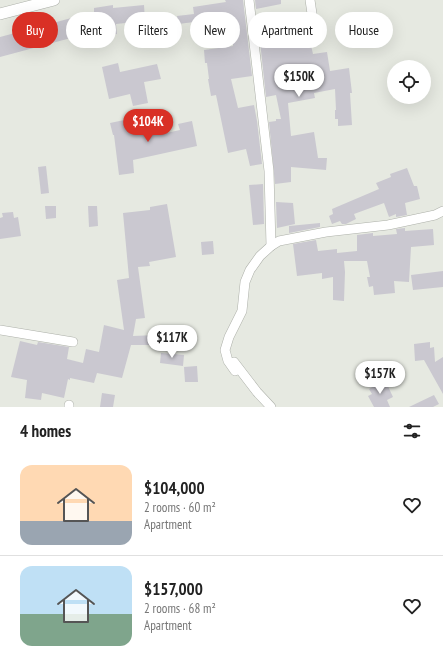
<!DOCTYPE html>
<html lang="en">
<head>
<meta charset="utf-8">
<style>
  body { margin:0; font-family:"PT Sans Narrow",sans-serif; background:#f2f2f2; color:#222; height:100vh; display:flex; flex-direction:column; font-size:15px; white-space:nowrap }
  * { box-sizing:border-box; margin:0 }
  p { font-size:13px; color:#767676 }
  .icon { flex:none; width:22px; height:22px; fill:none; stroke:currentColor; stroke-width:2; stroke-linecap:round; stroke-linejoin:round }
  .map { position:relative; height:407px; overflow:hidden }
  .drawer { display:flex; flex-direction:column; background:#fff; flex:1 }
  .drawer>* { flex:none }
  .banner { position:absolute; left:12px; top:12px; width:419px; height:36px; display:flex; gap:8px }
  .controls { position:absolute; left:387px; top:60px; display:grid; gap:8px }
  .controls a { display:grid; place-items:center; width:44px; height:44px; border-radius:50%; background:#fff; box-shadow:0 4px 16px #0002; font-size:20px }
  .price { position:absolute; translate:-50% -34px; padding:0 9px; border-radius:14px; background:#fff; color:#222; font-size:13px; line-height:26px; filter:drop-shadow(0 1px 2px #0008) }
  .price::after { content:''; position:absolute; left:50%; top:24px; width:12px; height:9px; margin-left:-6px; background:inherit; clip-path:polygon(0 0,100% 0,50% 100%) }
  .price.on { background:#d93025; color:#fff }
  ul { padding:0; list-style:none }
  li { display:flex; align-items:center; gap:12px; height:100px; padding:0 20px }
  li+li { border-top:1px solid #e0e0e0 }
  li span { display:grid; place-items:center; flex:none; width:112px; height:80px; border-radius:12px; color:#555 }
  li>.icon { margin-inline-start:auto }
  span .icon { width:48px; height:48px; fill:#fffc; stroke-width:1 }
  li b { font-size:17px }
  h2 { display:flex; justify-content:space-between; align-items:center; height:48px; padding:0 20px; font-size:17px }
  .pill { padding:0 14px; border-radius:18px; background:#fff; box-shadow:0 4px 16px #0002; font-size:14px; line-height:36px }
  .pill.on { background:#d93025; color:#fff }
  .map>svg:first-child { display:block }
  .building { fill:#cac8d0 }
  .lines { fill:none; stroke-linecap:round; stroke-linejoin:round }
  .minor-casing { stroke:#adb0a9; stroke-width:10 }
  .tertiary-casing { stroke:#adb0a9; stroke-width:12 }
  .minor { stroke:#fff; stroke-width:9 }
  .tertiary { stroke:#fff; stroke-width:11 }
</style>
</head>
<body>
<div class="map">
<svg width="443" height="407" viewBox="0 0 443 407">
  <rect width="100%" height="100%" fill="#e6e9e1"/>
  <g class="building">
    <polygon points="225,0 243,0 252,76 231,79 238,108 254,105 257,121 262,164 250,166 246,149 228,153 216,95 211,96 208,79 209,79 207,63 205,63 204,50 233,46 232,28 227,29 227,18 178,24 177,16 194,14 193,7 226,2"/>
    <polygon points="255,0 281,0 281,4 256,9"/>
    <polygon points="113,5 113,8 144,5 145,21 116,24 117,34 98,38 97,31 0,57 0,37 94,12 94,8"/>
    <polygon points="275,29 277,41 293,39 293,34 304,33 304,38 309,37 313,54 327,52 330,71 349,68 352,93 350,93 352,125 338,126 338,119 335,119 335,110 336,110 335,89 314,93 315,98 288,103 291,136 314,132 318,158 327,158 326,170 291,167 291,182 275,184 269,122 276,121 276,119 281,119 276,95 266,97 259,32"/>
    <polygon points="118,63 120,72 157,64 161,79 144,82 148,103 133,106 130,94 109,99 102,67"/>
    <polygon points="129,119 132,134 155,129 157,135 180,130 178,124 192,121 197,146 133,160 134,173 119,175 114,135 113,135 110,123"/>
    <polygon points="46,166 49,193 41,194 38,167"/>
    <polygon points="407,168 414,186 417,186 420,199 405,203 407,215 396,217 396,214 389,217 384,203 354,214 356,219 346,224 342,224 340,221 332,224 329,216 333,214 332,209 379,189 376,183 391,177 390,174"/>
    <polygon points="263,184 264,224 253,225 249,185"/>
    <polygon points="276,202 293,203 295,224 277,228"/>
    <polygon points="167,204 176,257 149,262 150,266 138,267 145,318 136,319 133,336 157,335 158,345 131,345 122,378 97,373 94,383 70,378 70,380 68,379 64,398 42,393 41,400 25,398 27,380 11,377 20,341 37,345 38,342 69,347 67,359 83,363 86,349 99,352 104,325 124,330 117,280 129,278 123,213 150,210 150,207"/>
    <polygon points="45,206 56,206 56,218 46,219"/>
    <polygon points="88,206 97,206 98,226 89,227"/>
    <polygon points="13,212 14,218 18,217 21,236 0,239 0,218 3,217 2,213"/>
    <polygon points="320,223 320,227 289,233 289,226"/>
    <polygon points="405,228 405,231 433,229 434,245 411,247 409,282 394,281 395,293 374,295 373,286 369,287 367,277 370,277 367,261 344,261 345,272 344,301 333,300 333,277 322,279 322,273 297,276 293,244 316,240 318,251 337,249 337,253 357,251 357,235 373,233 373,236 397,234 396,229"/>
    <polygon points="213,241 214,254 202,255 201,242"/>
    <polygon points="443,271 443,287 413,290 411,275"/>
    <polygon points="430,342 430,348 434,347 435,362 443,357 443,394 424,360 415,361 414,344"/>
    <polygon points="161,353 184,355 183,366 160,363"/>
    <polygon points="197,366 198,382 185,382 184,367"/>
    <polygon points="385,380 393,397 387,400 390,407 374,407 368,396 372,394 369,389"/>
    <polygon points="102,393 115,395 113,407 100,407"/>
    <polygon points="434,395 439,404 433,407 409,407"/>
  </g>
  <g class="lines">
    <g class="minor-casing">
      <g id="minor">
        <polyline points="249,0 269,171 271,246"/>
        <polyline points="310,0 316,41"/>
        <polyline points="0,330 73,342"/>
        <polyline points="234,362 257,392 271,407"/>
        <polyline points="235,371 228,361 225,350 229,337 242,311 245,282 250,270 260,256 271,246 279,241 326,232 388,225 435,215 443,211"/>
        <polyline points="69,407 69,405"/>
      </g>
    </g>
    <g class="tertiary-casing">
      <polyline id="tertiary" points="0,14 54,0"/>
    </g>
    <use href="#minor" class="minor"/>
    <use href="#tertiary" class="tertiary"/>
  </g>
</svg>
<div class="controls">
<a><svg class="icon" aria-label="locate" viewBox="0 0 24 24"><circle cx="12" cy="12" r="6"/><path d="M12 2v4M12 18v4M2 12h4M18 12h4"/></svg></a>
</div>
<b class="price" style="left:299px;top:98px">$150K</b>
<b class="price on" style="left:148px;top:143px">$104K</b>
<b class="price" style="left:172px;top:359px">$117K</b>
<b class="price" style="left:380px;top:395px">$157K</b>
<div class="banner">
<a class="pill on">Buy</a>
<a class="pill">Rent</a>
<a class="pill">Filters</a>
<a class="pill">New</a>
<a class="pill">Apartment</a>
<a class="pill">House</a>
</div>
</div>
<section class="drawer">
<h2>4 homes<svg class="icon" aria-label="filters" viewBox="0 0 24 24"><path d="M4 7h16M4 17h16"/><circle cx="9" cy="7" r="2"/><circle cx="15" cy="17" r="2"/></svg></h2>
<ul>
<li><span style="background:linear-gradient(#ffd9b3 70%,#9aa5b1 0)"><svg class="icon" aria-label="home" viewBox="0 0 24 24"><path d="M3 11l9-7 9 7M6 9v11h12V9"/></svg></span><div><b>$104,000</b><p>2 rooms · 60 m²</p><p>Apartment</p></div><svg class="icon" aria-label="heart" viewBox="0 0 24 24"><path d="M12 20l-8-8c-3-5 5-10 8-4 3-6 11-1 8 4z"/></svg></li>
<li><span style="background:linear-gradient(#bfe0f5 60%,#7fa58c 0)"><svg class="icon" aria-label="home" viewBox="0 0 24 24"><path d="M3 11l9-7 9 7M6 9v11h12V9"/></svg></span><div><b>$157,000</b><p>2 rooms · 68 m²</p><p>Apartment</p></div><svg class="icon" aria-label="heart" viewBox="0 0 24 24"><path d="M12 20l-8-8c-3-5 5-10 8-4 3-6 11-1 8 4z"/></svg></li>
</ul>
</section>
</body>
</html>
